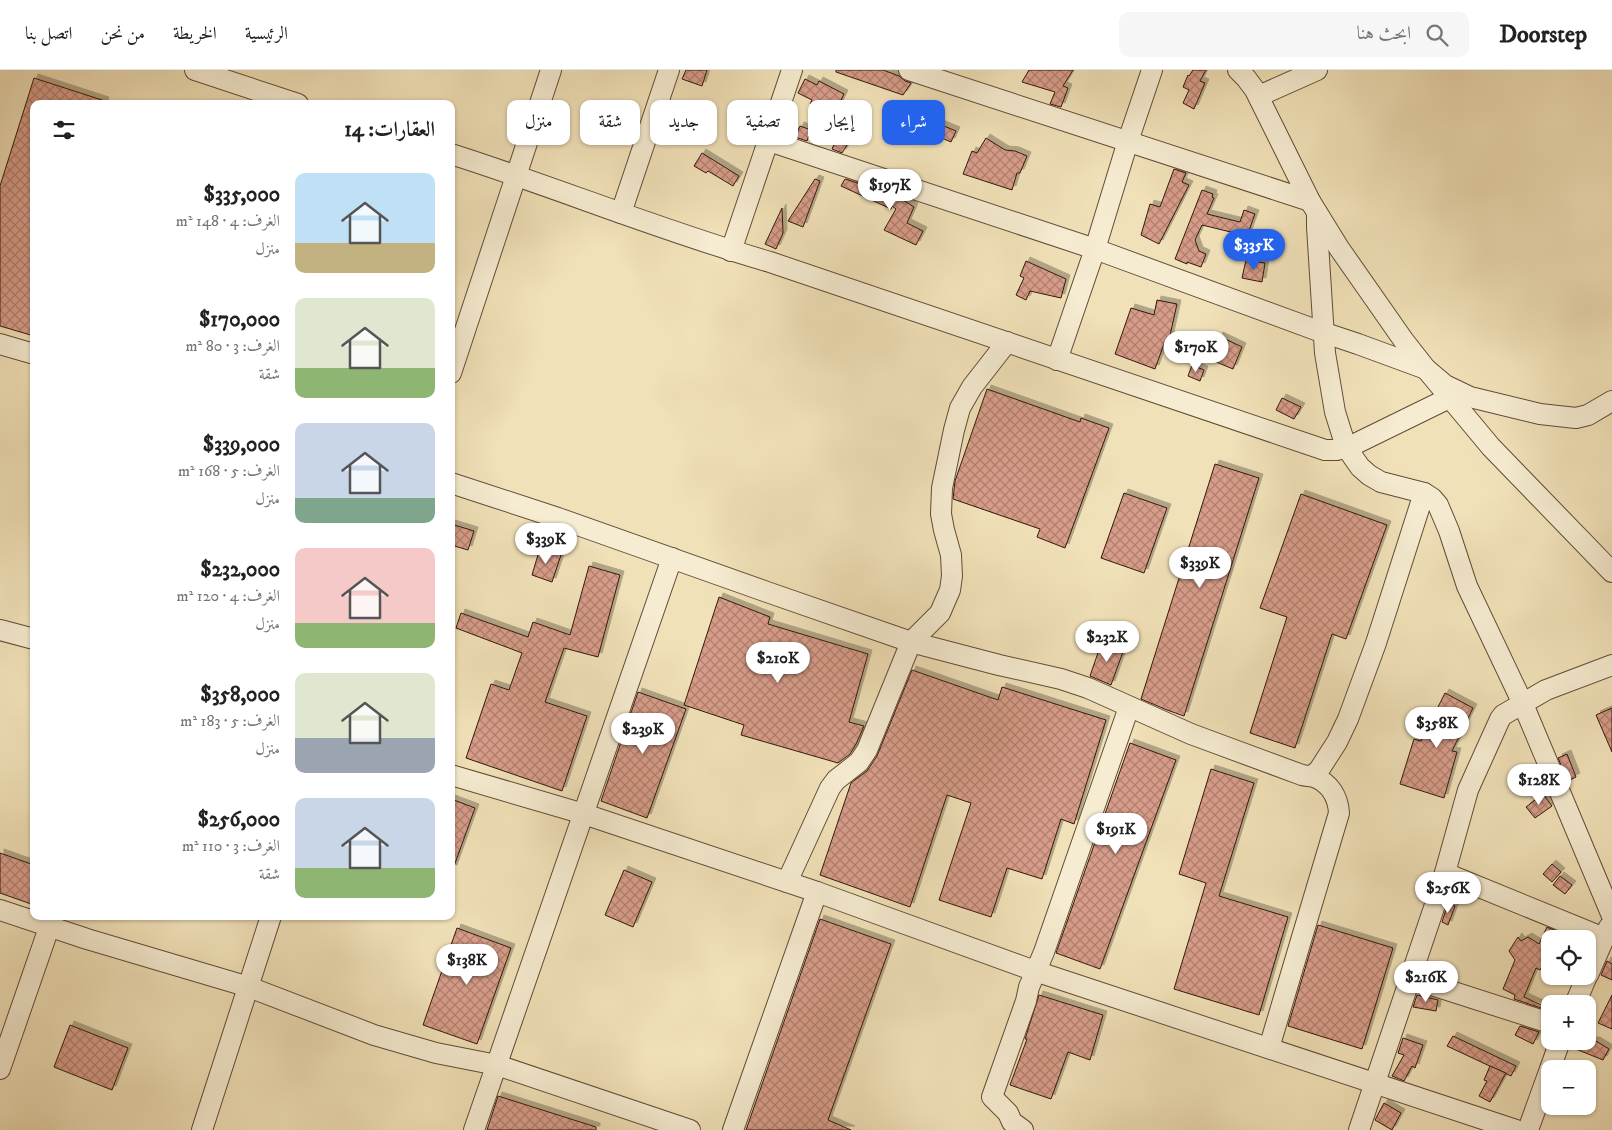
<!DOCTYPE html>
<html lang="ar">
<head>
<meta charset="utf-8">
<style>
  body { margin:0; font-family:"IM FELL DW Pica",Amiri,serif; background:#f6f6f6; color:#222; direction:rtl; height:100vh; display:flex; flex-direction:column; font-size:19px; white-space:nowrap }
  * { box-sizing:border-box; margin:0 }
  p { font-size:16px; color:#767676 }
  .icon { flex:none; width:28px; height:28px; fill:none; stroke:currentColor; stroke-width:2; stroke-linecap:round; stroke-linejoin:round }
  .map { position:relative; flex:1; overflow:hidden; direction:ltr }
  .side { position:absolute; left:30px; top:30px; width:425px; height:820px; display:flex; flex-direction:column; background:#fff; border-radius:10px; box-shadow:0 1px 4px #0004; direction:rtl }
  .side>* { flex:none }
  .banner { position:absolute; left:470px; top:30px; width:475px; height:45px; direction:rtl; display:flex; gap:10px }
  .buttons { position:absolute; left:1541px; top:860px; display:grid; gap:10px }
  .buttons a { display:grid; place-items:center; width:55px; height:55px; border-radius:10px; background:#fff; box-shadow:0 1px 4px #0004; font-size:25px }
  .price { position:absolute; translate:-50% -42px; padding:0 11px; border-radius:18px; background:#fff; color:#222; font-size:16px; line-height:32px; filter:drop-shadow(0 1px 2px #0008) }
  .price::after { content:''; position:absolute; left:50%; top:30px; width:15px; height:11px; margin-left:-8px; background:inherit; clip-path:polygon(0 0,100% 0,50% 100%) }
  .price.current { background:#2563eb; color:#fff }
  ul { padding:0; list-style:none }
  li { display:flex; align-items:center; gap:15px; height:125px; padding:0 20px }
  li span { display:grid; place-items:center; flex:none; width:140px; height:100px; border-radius:10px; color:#555 }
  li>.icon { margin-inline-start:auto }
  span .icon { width:60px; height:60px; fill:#fffc; stroke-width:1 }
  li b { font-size:21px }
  h2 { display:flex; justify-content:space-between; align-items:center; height:60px; padding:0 20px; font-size:21px }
  .chip { padding:0 18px; border-radius:10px; background:#fff; box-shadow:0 1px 4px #0004; font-size:18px; line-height:45px }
  .chip.current { background:#2563eb; color:#fff }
  header { display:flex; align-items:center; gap:30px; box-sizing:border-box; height:70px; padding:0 25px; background:#fff; border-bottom:1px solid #e0e0e0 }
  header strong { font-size:24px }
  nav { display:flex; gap:28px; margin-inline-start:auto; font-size:18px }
  .search { width:350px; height:45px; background:#f6f6f6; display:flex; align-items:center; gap:12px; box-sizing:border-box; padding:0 18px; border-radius:10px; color:#767676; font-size:19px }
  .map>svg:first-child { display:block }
  .building { fill:url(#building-cross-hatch); stroke:#32190b; filter:url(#shadow) }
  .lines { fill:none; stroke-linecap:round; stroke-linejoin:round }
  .minor-casing { stroke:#624b36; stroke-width:22 }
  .minor { stroke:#f6ecd1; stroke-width:20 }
</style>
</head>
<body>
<header>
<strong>Doorstep</strong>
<div class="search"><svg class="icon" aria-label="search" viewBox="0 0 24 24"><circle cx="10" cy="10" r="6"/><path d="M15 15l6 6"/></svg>ابحث هنا</div>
<nav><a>الرئيسية</a><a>الخريطة</a><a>من نحن</a><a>اتصل بنا</a></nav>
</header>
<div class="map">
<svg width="1612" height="1060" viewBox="0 0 1612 1060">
  <defs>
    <pattern id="building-cross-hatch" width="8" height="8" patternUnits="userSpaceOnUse" patternTransform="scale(1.25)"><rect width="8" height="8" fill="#d89d8a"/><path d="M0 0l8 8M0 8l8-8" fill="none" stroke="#b07f6f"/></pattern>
    <filter id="shadow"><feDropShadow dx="4" dy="-4" stdDeviation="0" flood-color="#0004"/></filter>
  </defs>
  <rect width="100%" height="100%" fill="#f1e1b8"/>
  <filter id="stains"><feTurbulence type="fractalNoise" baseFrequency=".004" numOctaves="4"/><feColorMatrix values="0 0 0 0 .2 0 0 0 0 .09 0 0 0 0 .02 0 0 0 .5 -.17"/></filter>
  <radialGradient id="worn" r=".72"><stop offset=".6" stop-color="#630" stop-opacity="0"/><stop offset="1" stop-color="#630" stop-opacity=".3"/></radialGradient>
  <g class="building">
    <polygon points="686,0 707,0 702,16 682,9"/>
    <polygon points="836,0 883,0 899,6 905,11 911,13 903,25 836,2"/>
    <polygon points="1029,0 1073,0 1063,16 1068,18 1061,37 1050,34 1055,22 1022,12"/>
    <polygon points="1193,0 1206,0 1200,11 1205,13 1194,39 1183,33 1189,20 1183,17 1188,5 1189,6"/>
    <polygon points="34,8 105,31 104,34 34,34 34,266 0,256 0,116"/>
    <polygon points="805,9 817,15 819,11 844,24 834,45 810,34 812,30 798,23"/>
    <polygon points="893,37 904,42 896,53 887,47"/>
    <polygon points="932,51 956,61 951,72 928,62"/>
    <polygon points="800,56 811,60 807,71 795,67"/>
    <polygon points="986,68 1005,80 1015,81 1027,86 1020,103 1017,103 1012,120 963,104 972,81 977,83"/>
    <polygon points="836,70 847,75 842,83 832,79"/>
    <polygon points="702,83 739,106 733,116 708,101 706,103 694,96"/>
    <polygon points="1174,99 1186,103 1182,112 1189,115 1159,174 1141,165 1150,134 1160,137"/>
    <polygon points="815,109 820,111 803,157 788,151"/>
    <polygon points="845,109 895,125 914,137 907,153 923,161 916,175 884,160 896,139 892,136 891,139 841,116"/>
    <polygon points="1202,120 1213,124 1212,127 1214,128 1207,144 1240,152 1244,140 1255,144 1247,166 1202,155 1195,170 1199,181 1206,184 1201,197 1187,192 1187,194 1175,189"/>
    <polygon points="782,138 783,163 776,179 765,174"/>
    <polygon points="1246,190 1265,193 1262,212 1242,208"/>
    <polygon points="1026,191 1066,209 1061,228 1030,221 1026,230 1016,225 1024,208 1020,206"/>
    <polygon points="1157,230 1177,234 1169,270 1165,271 1155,299 1115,284 1131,238 1154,245"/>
    <polygon points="1219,266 1242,277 1233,299 1209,289"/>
    <polygon points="1192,295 1204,300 1200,311 1188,306"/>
    <polygon points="987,319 1080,352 1081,348 1109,358 1065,478 1037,467 1040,459 953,429 955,411"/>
    <polygon points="1282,328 1301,337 1294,349 1276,340"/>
    <polygon points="1215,394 1259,408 1184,646 1167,640 1141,629"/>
    <polygon points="1124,423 1167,438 1144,503 1101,488"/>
    <polygon points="1301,424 1387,455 1346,569 1332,564 1295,678 1250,663 1287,547 1260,538"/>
    <polygon points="451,454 474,461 468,480 451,475"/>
    <polygon points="540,478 561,485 552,512 532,505"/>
    <polygon points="589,496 620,505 598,587 564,578 545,632 587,646 562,721 466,688 491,614 509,620 522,583 456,558 461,543 528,567 533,552 570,565"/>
    <polygon points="719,527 770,547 768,554 868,584 849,652 864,656 856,674 850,684 838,693 741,665 744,655 684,635"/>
    <polygon points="1102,571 1124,579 1111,615 1090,606"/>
    <polygon points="912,600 998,630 1002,617 1106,650 1074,754 1061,749 1042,809 1007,798 991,847 939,830 971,733 947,725 910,837 820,805 851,713 867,701 877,686"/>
    <polygon points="638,622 686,639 647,748 601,731"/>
    <polygon points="1445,623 1473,638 1452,681 1457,682 1444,728 1400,714 1414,669 1421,671"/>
    <polygon points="1612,638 1612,682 1596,645"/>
    <polygon points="1130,673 1176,690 1100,899 1056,883"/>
    <polygon points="1567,684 1576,707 1568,711 1558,688"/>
    <polygon points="1536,697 1541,707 1532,711 1527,700"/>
    <polygon points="1211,699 1254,713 1219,826 1288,847 1259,945 1174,919 1206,813 1179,804"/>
    <polygon points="1543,724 1552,736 1535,748 1526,737"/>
    <polygon points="451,729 475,738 453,799 451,798"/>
    <polygon points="0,783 34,795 34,835 0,823"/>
    <polygon points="1552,794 1561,802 1552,812 1543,804"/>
    <polygon points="624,800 652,812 633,857 605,845"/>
    <polygon points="1560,806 1572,815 1565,824 1553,815"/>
    <polygon points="1448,833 1455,836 1448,855 1442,852"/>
    <polygon points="820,849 891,874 828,1050 851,1060 746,1060"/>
    <polygon points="1318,855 1393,878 1362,979 1288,956"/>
    <polygon points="1547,857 1574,869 1550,869 1550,884 1540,900 1536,898 1524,927 1550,939 1550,941 1514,929 1515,925 1503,919 1515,890 1509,881 1518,867 1521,871 1528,867 1539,874"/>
    <polygon points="457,858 511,878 477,974 423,955"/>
    <polygon points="1607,891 1612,894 1612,910 1601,905"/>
    <polygon points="1039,925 1103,945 1090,990 1068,982 1051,1029 1010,1015 1027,969 1025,969"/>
    <polygon points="1417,925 1438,930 1436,941 1413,937"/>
    <polygon points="1612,925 1612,959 1598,953"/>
    <polygon points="70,955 128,978 112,1020 54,997"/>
    <polygon points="1520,956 1539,962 1533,974 1515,965"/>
    <polygon points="1453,966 1516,996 1511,1006 1447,976"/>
    <polygon points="1403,968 1423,975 1415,998 1412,996 1404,1011 1392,1006 1404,985 1398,983"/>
    <polygon points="1572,971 1596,971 1609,979 1603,990 1571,977"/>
    <polygon points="1490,996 1506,1003 1490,1032 1479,1026 1487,1011 1484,1010"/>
    <polygon points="498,1026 596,1057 596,1060 487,1060"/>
    <polygon points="1384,1033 1401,1043 1392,1060 1375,1050"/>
  </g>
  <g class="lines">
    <g class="minor-casing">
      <g id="minor">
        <polyline points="195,0 298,34"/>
        <polyline points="909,0 1310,131"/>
        <polyline points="1238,0 1246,8 1255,20 1310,131 1339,178 1404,271 1426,299 1491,377 1612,502"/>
        <polyline points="1259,26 1317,0"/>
        <polyline points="769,71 1095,179 1316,260 1358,274 1426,299 1445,315 1470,327 1540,344 1576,348 1588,345 1612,331"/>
        <path d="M451,84c107,34 211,77 319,108l555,188h12l16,-5 96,-47"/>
        <polyline points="621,143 669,0"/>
        <polyline points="1317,143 1317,157 1325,283 1335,342 1346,377 1360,397 1369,405 1381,412 1424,423 1432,428 1438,435 1449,461 1467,516 1523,634 1612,846"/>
        <polyline points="731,181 792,0"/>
        <polyline points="0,274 34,284"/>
        <polyline points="1057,290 1095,179 1128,71 1152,0"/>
        <polyline points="451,303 551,0"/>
        <path d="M451,413l107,35 209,74 144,50 88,23 62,14 27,9 103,46 111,41c4,1 9,1 12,2 16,6 24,20 25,36l-70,235"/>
        <polyline points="0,560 34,569"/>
        <polyline points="451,705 584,744 817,822 1035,901 1516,1060"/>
        <polyline points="1312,706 1319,700 1337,672 1348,649 1376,573 1424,423"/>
        <polyline points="1445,803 1604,868"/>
        <polyline points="787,812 830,718 836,710 859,692 867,680 911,572 940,543 950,520 952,506 951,485 944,460 941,444 942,418 954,360 960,338 972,317 1007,272"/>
        <polyline points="0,840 87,869 249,917 374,965 436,983 497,995 690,1060"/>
        <polyline points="1588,905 1609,857"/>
        <polyline points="1410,908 1550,953"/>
        <polyline points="1575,934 1587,906"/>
        <polyline points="0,999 53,846"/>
        <polyline points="1550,999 1560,971"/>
        <polyline points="202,1060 271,846"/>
        <polyline points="474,1060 672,488"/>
        <polyline points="733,1060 817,822"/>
        <polyline points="1023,1060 1012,1052 1008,1043 992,1027 1026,931 1029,917 1044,882 1129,637"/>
        <polyline points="1359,1060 1441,817 1468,720 1500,649 1503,645 1546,620 1612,595"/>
        <polyline points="1528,1060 1550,999"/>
      </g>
    </g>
    <use href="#minor" class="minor"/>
  </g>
  <rect width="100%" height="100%" filter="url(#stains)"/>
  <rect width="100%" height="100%" fill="url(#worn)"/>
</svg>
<div class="buttons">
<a><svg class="icon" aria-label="locate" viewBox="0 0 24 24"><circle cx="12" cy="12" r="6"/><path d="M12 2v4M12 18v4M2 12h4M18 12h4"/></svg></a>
<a>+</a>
<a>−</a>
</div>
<b class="price" style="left:890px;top:141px">$197K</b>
<b class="price current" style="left:1254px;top:201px">$335K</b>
<b class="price" style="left:1196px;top:303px">$170K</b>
<b class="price" style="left:546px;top:495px">$339K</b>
<b class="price" style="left:1200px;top:519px">$339K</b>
<b class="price" style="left:1107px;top:593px">$232K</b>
<b class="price" style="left:778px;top:614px">$210K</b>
<b class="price" style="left:1437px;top:679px">$358K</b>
<b class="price" style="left:643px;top:685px">$239K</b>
<b class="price" style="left:1539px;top:736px">$128K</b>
<b class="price" style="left:1116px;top:785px">$191K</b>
<b class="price" style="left:1448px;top:844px">$256K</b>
<b class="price" style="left:467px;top:916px">$138K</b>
<b class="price" style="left:1426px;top:933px">$216K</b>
<div class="banner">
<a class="chip current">شراء</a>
<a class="chip">إيجار</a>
<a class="chip">تصفية</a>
<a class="chip">جديد</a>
<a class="chip">شقة</a>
<a class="chip">منزل</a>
</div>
<section class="side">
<h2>العقارات: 14<svg class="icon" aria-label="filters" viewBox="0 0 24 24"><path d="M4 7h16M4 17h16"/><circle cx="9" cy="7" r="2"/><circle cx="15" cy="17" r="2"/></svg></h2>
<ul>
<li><span style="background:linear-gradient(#bfe0f5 70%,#c2b280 0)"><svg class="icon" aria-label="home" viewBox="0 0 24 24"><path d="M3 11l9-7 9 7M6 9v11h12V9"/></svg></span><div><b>$335,000</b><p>الغرف: 4 · 148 m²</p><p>منزل</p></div></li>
<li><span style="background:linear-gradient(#dfe7d0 70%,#8fb573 0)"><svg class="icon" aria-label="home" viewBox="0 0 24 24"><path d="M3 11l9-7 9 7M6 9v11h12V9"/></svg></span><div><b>$170,000</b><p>الغرف: 3 · 80 m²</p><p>شقة</p></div></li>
<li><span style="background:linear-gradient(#c9d6e8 75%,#7fa58c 0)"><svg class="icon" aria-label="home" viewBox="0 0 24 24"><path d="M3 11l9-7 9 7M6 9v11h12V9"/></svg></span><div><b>$339,000</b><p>الغرف: 5 · 168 m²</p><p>منزل</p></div></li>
<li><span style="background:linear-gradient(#f6c9c9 75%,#8fb573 0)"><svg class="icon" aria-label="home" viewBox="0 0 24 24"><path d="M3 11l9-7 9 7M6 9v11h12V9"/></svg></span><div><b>$232,000</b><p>الغرف: 4 · 120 m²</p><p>منزل</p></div></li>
<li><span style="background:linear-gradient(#dfe7d0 65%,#9aa5b1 0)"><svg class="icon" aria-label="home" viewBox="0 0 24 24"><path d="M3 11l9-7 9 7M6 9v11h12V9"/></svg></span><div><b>$358,000</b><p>الغرف: 5 · 183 m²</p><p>منزل</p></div></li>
<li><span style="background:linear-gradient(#c9d6e8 70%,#8fb573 0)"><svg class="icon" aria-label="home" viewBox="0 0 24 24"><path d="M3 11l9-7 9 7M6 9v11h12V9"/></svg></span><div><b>$256,000</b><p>الغرف: 3 · 110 m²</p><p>شقة</p></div></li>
</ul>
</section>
</div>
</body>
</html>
